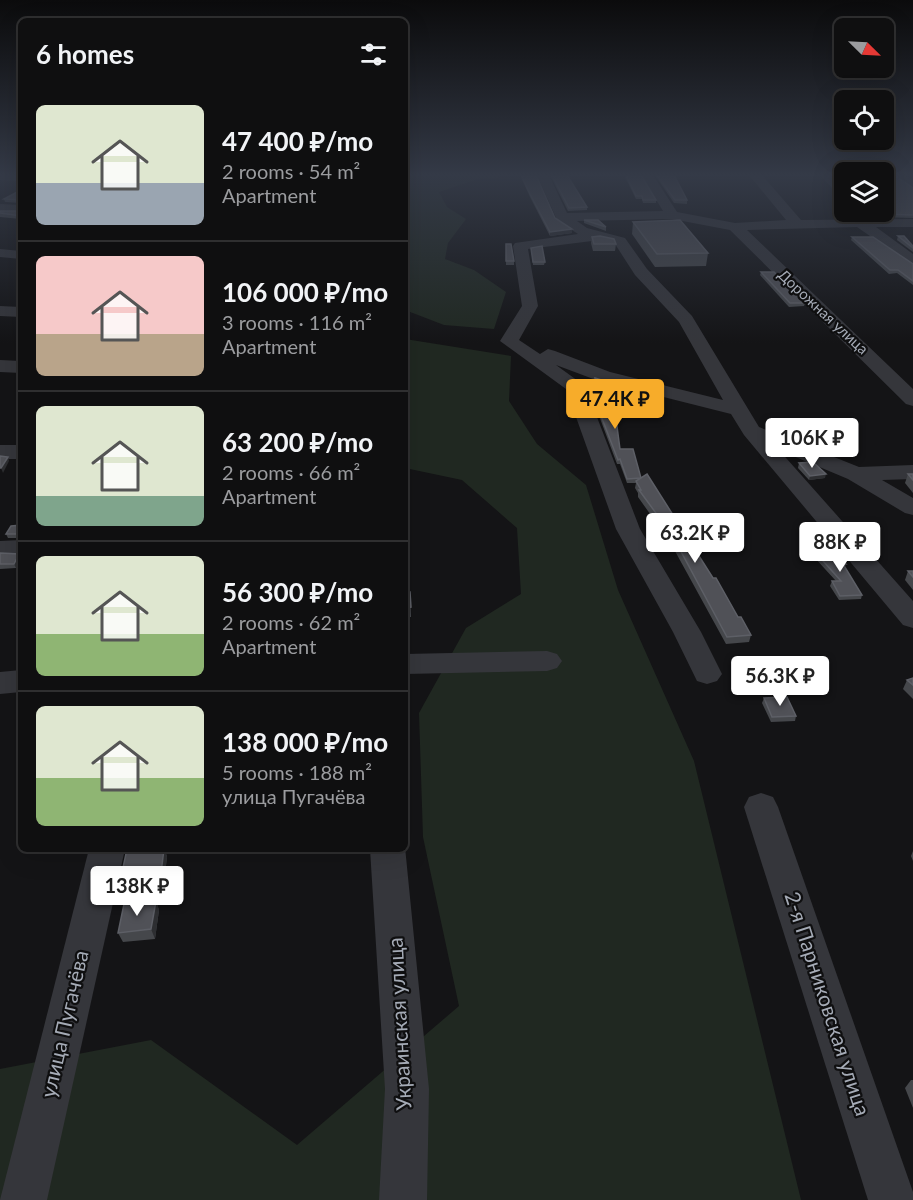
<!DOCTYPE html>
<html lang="en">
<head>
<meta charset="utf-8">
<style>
  body { margin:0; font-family:Lato,sans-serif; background:#1d1d1e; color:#f1f3f6; height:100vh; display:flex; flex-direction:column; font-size:22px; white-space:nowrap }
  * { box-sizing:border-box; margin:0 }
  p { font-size:20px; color:#9b9c9f }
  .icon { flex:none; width:33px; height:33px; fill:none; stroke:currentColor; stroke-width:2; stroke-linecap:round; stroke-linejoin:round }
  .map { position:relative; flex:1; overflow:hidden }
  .drawer { position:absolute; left:18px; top:18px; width:390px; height:834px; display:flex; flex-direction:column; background:#0f0f10; border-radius:9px; box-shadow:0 6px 24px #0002,0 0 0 2px #2f2f30 }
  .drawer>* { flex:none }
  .needle { width:39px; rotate:114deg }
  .buttons { position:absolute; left:834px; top:18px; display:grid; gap:12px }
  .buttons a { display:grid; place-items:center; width:60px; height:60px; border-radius:9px; background:#0f0f10; box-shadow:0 6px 24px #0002,0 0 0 2px #2f2f30; font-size:30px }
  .price { position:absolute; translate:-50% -51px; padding:0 14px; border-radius:6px; background:#fff; color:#222; font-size:20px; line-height:39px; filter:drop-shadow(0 2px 3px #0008) }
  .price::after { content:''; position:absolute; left:50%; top:36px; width:18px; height:14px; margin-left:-9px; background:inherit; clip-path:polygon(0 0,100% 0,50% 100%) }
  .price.current { background:#f7ac2a; color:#111 }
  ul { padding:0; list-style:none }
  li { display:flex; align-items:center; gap:18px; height:150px; padding:0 18px }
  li+li { border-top:2px solid #2f2f30 }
  li span { display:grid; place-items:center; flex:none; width:168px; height:120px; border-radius:9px; color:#555 }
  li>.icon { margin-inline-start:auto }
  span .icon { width:72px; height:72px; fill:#fffc; stroke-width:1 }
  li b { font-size:26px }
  h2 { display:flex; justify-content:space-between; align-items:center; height:72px; padding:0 18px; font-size:26px }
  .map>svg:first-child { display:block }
  .green { fill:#202821 }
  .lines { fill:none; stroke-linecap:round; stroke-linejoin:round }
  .minor { fill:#35363b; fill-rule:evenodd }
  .wall { fill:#45474b }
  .shaded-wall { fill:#2d2e31 }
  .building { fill:#505157; stroke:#5d5f66; stroke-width:1.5 }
  .labels { text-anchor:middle; stroke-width:4.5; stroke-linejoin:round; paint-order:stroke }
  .far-street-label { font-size:15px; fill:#a5abb6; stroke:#0f0f10 }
  .near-street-label { font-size:21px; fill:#a5abb6; stroke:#0f0f10 }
</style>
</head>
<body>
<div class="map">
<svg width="913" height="1200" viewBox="0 0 913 1200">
  <rect width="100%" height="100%" fill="#141416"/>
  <g class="green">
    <polygon points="405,175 497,175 498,178 478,179 439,192 447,207 466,219 448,243 445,259 474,270 506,292 494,329 444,325 405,310"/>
    <polygon points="405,339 511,356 509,401 537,444 586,485 618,590 694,761 801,1200 0,1200 0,1069 151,1040 297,1145 459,1006 423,837 419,713 466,628 521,594 517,528 462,480 405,468"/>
  </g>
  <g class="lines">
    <g class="minor">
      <polygon points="0,175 21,175 21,181 0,180"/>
      <path d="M537,175h12l18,38 96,-2 -22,-36h12l24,37 58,11 51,-3 -37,-45h13l39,45 112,-1v8h-37l37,27v12l-56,-39 -110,3 166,159v17l-7,-2 -176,-174 -58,-11 -95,2 10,7 38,10 22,31 45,47 67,111 100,40 54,-2v14l-31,1 31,18v17l-8,-2 -57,-34 -69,-29 134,151v27l-10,-3 -159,-190 -13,-21 -135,-34 -40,-15 29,21 55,143 61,103 21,42 -5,7 -10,3 -10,-3 -24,-49 -57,-103 -50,-140 -66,-48 22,-35 -9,-60 2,-3 63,-9 -21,-14zM600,240l15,4 20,31 44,47 44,78 -113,-28 -55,-21 -7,-2 -8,5 -21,-14 19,-34 -10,-57z"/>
      <polygon points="820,175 833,175 844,186 844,196 839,195"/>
      <polygon points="891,175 905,175 913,180 913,190"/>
      <polygon points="0,204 21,205 21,213 0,212"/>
      <polygon points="0,249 21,251 21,259 0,257"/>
      <polygon points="0,306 21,307 21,317 0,316"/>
      <polygon points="0,360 21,361 21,373 0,372"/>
      <rect x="0" y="445" width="21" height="14"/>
      <polygon points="21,540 21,556 0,557 0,541"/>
      <polygon points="547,651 557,654 562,661 557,668 547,671 405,674 405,654"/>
      <polygon points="21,670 21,692 0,694 0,672"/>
      <polygon points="761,793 773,797 778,807 913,1192 913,1200 868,1200 744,807 749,797"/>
      <polygon points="405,847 429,1089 427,1200 379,1200 385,1089 370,849"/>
      <polygon points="89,849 125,849 47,1200 0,1200"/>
    </g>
  </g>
  <g class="wall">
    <polygon points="520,175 536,175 555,218 572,229 572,233 550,236 530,197"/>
    <polygon points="550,175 567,175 587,207 587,210 568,211"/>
    <polygon points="624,175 641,175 656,200 656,203 643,203 642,199 636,199"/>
    <polygon points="655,175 674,175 687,200 687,204 674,203"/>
    <polygon points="836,175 844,175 844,183"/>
    <polygon points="913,188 913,218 880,217 873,212 884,212"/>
    <polygon points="21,190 21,203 5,202 4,199"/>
    <polygon points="0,211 21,211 21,219 0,217"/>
    <polygon points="584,220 606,227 606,231 584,223"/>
    <polygon points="633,222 708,253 706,266 655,267 632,234"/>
    <polygon points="898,236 913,246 913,252 897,240"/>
    <polygon points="592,237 616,244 615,251 593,251 591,243"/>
    <polygon points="852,237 913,264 913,285 897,273 889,274 851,240"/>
    <polygon points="506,244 514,261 514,265 506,265"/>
    <polygon points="531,248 545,262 544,265 533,265"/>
    <polygon points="761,272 805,303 804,306 789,307 760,275"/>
    <polygon points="595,378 620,449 751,635 749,642 726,644 670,542 638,497 638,493 635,488 636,483 627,483 620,464 617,464 598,413 594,382"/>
    <polygon points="799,463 825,478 809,480 798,468"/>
    <polygon points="908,474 913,474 913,493 905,483"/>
    <polygon points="21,525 21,538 8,538 6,534"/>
    <polygon points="815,552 846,564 845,567 862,595 861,599 839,600 830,586 832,581 836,581 814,557"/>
    <polygon points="0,553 20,558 16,568 0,569"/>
    <polygon points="908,571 913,571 913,590 905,580"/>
    <polygon points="405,592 410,592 411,617 405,617"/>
    <polygon points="913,678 913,699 903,689 907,680"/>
    <polygon points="21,687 21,712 17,702"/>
    <polygon points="764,698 796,716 795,721 771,722 762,703"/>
    <polygon points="127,849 165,849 167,857 164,882 125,886 121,877"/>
    <polygon points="329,849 360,849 360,850 330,852"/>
    <polygon points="913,851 913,861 911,856"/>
    <polygon points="156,901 159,910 155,939 123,942 118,933"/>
    <polygon points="911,1080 913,1080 913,1108 905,1088"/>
  </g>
  <g class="shaded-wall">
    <polygon points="572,229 572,233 550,236 550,232"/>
    <polygon points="8,457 9,461 3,473 1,468"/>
    <polygon points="826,474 825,478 809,480 810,476"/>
    <polygon points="19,554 20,558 16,568 14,564"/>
    <polygon points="164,849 167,857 164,882 161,873"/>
    <polygon points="156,901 159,910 155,939 151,929"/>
  </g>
  <g class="building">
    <polygon points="521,175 536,175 555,218 572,229 550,232 530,194"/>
    <polygon points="552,175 567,175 587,207 569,208"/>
    <polygon points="626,175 641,175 656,200 643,200 642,196 636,196"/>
    <polygon points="657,175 674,175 687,200 675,200"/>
    <polygon points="884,175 894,175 913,188 913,215 881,214 878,212 884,212"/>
    <polygon points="21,190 21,200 4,199"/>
    <polygon points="0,211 21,211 21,216 0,213"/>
    <polygon points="584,220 598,220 606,227"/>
    <polygon points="680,220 708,253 657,254 633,222"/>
    <polygon points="600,236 614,239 616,244 594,244 592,237"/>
    <polygon points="898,236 904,236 913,246 913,248"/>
    <polygon points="852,237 873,237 913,264 913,281 898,270 890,270"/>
    <polygon points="506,244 511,244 514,261 506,261"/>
    <polygon points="542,246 545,262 533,262 531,248"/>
    <polygon points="761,272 774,272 805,303 790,303"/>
    <polygon points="595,378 605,381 614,404 620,449 633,449 641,478 627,479 620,459 618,460 598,408"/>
    <polygon points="0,456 8,457 1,468 0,468"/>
    <polygon points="813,462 826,474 810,476 799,463"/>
    <polygon points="647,474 713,578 716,578 738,617 741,617 751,635 727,637 672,535 639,490 641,490 636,481"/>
    <polygon points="908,474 913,474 913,480"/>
    <polygon points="21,525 21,537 21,534 6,534 11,526"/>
    <polygon points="832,549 846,564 843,564 862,595 840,596 832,581 841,581 815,552"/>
    <polygon points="0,553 19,554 14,564 0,564"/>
    <polygon points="908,571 913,571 913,577"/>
    <polygon points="405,592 410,592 411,607 405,608"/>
    <polygon points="913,678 913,685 907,680"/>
    <polygon points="21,687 21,702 17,702"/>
    <polygon points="787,697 796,716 772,717 764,698"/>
    <polygon points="127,849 164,849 161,873 121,877"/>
    <polygon points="156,901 151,929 118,933 124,904"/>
  </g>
  <linearGradient id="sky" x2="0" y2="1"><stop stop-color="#0b0b0c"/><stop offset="0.51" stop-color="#343a47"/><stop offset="1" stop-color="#343a47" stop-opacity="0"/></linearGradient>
  <rect width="913" height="343" fill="url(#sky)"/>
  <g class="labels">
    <g class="far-street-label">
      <text transform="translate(823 312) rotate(43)" y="5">Дорожная улица</text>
    </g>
    <g class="near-street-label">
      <text transform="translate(827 1004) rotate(72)" y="7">2-я Парниковская улица</text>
      <text transform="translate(65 1024) rotate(-77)" y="7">улица Пугачёва</text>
      <text transform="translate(400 1024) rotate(-93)" y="7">Украинская улица</text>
    </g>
  </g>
</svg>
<div class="buttons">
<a><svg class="needle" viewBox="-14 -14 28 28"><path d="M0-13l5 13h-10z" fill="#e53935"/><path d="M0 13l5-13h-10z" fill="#9b9c9f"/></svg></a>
<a><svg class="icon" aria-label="locate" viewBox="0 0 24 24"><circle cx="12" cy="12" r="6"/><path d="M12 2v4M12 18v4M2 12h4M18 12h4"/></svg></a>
<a><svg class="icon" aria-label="layers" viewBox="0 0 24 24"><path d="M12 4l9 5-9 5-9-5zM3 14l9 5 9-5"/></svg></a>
</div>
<b class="price current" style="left:615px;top:430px">47.4K ₽</b>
<b class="price" style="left:812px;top:469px">106K ₽</b>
<b class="price" style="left:695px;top:564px">63.2K ₽</b>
<b class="price" style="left:840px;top:573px">88K ₽</b>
<b class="price" style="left:780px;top:707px">56.3K ₽</b>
<b class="price" style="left:137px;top:917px">138K ₽</b>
<section class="drawer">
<h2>6 homes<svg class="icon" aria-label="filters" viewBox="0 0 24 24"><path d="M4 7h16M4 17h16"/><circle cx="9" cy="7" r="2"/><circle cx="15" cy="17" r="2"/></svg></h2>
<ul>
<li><span style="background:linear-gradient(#dfe7d0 65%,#9aa5b1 0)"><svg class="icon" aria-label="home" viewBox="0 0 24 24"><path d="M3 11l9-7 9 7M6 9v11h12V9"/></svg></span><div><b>47 400 ₽/mo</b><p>2 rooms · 54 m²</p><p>Apartment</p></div></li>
<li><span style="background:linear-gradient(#f6c9c9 65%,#b9a48a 0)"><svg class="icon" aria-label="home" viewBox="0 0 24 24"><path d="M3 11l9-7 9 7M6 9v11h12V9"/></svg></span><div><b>106 000 ₽/mo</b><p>3 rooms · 116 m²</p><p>Apartment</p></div></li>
<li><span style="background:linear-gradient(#dfe7d0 75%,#7fa58c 0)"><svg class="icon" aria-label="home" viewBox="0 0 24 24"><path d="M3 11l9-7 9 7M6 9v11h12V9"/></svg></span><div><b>63 200 ₽/mo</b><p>2 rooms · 66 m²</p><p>Apartment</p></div></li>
<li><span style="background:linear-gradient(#dfe7d0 65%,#8fb573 0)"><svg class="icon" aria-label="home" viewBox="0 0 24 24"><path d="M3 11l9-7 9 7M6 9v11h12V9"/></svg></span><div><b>56 300 ₽/mo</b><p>2 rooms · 62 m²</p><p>Apartment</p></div></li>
<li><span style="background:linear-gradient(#dfe7d0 60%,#8fb573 0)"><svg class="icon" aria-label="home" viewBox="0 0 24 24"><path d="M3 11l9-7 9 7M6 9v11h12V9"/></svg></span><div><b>138 000 ₽/mo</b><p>5 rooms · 188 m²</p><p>улица Пугачёва</p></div></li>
</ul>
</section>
</div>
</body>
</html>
